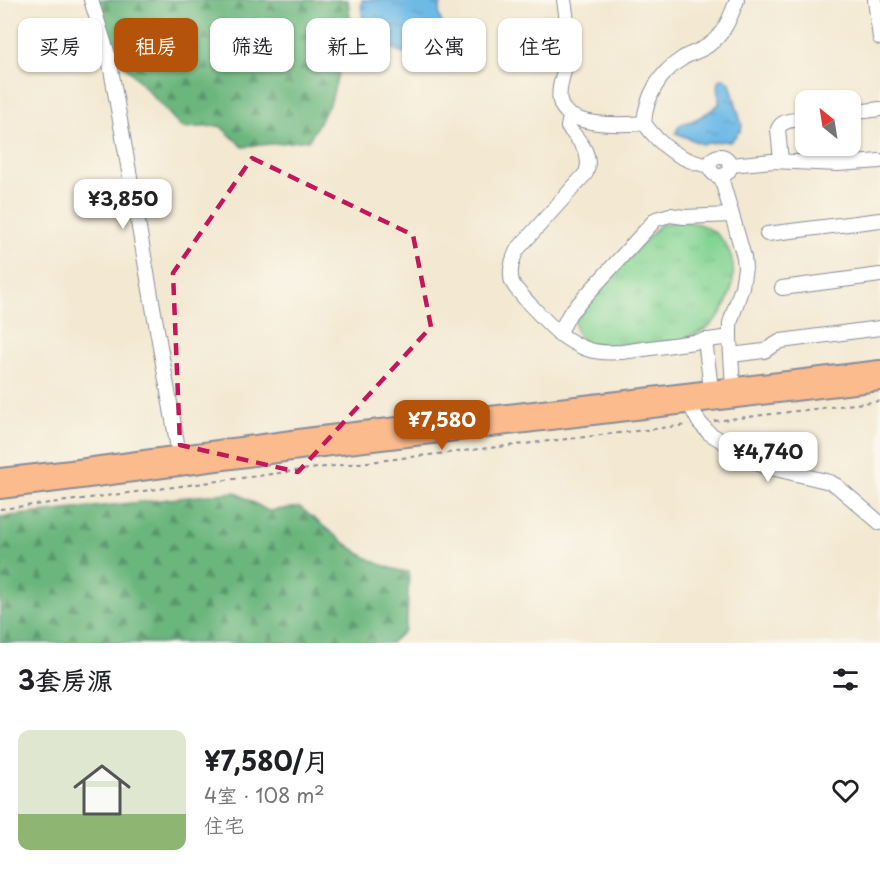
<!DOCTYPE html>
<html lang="zh">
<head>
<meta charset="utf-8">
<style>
  body { margin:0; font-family:"Playpen Sans","LXGW WenKai TC",sans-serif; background:#f6f6f6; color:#202124; height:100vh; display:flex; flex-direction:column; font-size:22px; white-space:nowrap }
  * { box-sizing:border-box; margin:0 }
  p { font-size:20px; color:#757577 }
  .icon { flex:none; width:33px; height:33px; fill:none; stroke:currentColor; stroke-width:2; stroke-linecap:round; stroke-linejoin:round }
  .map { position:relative; height:643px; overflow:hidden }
  .drawer { display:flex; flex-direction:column; background:#fff; flex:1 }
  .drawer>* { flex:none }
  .hud { position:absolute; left:18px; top:18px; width:844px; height:54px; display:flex; gap:12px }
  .needle { width:39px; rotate:330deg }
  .buttons { position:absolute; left:795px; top:90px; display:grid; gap:12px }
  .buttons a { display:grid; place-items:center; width:66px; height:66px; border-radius:12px; background:#fff; box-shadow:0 2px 4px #0004; font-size:30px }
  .price { position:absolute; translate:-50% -51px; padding:0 14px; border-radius:12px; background:#fff; color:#222; font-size:20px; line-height:39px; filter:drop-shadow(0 2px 3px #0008) }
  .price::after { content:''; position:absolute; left:50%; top:36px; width:18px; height:14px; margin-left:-9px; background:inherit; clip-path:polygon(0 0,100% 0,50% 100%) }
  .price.selected { background:#b45309; color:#fff }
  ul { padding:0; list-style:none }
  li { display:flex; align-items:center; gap:18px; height:150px; padding:0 18px }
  li span { display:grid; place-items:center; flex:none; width:168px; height:120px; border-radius:12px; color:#555 }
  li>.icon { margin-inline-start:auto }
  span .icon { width:72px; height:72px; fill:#fffc; stroke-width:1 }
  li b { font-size:26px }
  h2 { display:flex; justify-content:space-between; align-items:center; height:72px; padding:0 18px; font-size:26px }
  .pill { padding:0 21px; border-radius:12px; background:#fff; box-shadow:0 2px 4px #0004; font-size:21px; line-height:54px }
  .pill.selected { background:#b45309; color:#fff }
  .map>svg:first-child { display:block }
  .grass { fill:url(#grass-tufts); stroke:#508278; stroke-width:1.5 }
  .forest { fill:url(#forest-firs); stroke:#43726e; stroke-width:1.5 }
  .water { fill:url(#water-ripples); stroke:#4474a2; stroke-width:1.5 }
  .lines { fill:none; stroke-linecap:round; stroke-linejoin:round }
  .minor-casing { stroke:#878c98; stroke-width:16 }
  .major-casing { stroke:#878c98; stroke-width:20 }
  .path { stroke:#878c98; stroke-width:2; stroke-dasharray:4.5 4.5; stroke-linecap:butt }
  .minor { stroke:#fff; stroke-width:14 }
  .major { stroke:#fbbb8d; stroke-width:16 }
  .marked { fill:none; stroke:#c2185b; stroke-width:4.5; stroke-dasharray:12 8; stroke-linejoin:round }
</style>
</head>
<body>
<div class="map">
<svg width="880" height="643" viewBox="0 0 880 643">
  <defs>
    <pattern id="grass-tufts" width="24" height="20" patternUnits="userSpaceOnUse" patternTransform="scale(1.5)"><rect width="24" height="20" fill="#84d493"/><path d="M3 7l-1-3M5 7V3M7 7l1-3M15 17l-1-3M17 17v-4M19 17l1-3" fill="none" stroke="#71b681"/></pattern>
    <pattern id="forest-firs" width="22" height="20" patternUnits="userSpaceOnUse" patternTransform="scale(1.5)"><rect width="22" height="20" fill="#6bb67d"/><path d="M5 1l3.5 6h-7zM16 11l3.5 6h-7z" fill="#57946a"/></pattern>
    <pattern id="water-ripples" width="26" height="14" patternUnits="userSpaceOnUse" patternTransform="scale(1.5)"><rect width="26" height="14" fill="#6ebae7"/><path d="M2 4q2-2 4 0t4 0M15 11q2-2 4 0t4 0" fill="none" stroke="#5a98be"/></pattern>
  </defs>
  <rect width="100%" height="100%" fill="#fbf7ec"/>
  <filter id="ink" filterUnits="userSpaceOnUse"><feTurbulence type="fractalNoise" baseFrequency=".0167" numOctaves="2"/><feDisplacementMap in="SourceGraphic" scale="12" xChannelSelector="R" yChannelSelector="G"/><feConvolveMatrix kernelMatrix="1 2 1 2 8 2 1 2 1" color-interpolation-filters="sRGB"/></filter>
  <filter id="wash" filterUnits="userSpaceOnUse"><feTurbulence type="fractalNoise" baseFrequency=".008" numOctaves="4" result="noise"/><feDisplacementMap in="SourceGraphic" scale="24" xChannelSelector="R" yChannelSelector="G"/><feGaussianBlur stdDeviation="1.35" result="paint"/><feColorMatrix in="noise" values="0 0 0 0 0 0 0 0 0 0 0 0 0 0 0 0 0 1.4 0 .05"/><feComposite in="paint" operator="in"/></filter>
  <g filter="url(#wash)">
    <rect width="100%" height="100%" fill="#f3e8d1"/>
    <path class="grass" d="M678,221c42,1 64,33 52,72 -5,17 -15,31 -30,39 -17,10 -35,9 -53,11 -19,1 -37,2 -56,3 -11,-4 -16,-13 -16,-25l28,-35 57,-61z"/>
    <g class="forest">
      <polygon points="96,0 348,0 351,27 331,101 309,140 243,147 220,126 182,128 118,58"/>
      <path d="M235,492l33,19 32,-4c31,25 68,61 109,65l-2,47 -3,12 -13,12h-391v-126z"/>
    </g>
    <g class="water">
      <path d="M362,0h80c-1,5 -3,9 -3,14 2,16 20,27 9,43 -4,5 -11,8 -17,7 -14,-2 -49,-19 -58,-29 -9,-10 -13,-22 -11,-35z"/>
      <path d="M724,78l6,5 12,43 -2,5 -10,11 -7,-1 -21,3 -26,-11c4,-13 8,-8 18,-13 7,-3 20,-11 25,-16 1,-9 -2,-15 0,-24z"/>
    </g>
  </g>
  <g filter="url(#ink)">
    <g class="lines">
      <g class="minor-casing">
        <g id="minor">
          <polyline points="91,0 109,58 179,454"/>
          <path d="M564,0c3,18 5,37 3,56 -1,14 -10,30 -7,45 5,27 63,24 84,22"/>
          <polyline points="875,0 880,38"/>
          <polyline points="850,113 880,109"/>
          <path d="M570,116l-2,11c12,15 25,27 18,46l-69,77c-5,10 -8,21 -5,32 2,7 40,46 48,52 7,5 16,11 24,14 12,5 25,5 38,4l108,-15"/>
          <circle cx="720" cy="166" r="10"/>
          <path d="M781,161l-3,-32c4,-10 18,-9 28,-10"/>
          <polyline points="731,165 772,161 838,164 880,161"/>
          <path d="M710,166c-29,-5 -49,-19 -66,-43 2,-27 16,-51 39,-65 9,-6 20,-7 28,-15 14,-10 20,-28 26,-43"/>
          <polyline points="721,177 744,257 745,268 742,287 730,323 730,339 733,387"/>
          <polyline points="767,234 880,220"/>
          <polyline points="782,288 880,275"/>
          <polyline points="559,334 570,313 656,219 670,215 684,217 731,215"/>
          <polyline points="705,340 711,389"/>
          <polyline points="731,355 764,351 781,341 880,328"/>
          <polyline points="690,405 699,422 709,433 757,463 763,466 830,482 837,486 880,523"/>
        </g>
      </g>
      <g class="major-casing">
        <g id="major">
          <polyline points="0,477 71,469 321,435 880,369"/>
          <polyline points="0,490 73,481 322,448 880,382"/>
        </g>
      </g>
      <g class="path">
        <polyline points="714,421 880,401"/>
        <polyline points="0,509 75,500 325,467 688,425"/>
      </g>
      <use href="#minor" class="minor"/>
      <use href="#major" class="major"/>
    </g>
  </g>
  <path class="marked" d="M252,158l161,77 18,92 -133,145 -118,-27 -7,-172z"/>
</svg>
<div class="buttons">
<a><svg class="needle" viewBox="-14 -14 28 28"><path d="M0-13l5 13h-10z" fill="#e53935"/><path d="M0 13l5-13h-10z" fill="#757577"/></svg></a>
</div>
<b class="price" style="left:123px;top:230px">¥3,850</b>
<b class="price selected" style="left:442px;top:451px">¥7,580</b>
<b class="price" style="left:768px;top:483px">¥4,740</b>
<div class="hud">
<a class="pill">买房</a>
<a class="pill selected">租房</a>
<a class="pill">筛选</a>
<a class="pill">新上</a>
<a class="pill">公寓</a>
<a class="pill">住宅</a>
</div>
</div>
<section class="drawer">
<h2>3套房源<svg class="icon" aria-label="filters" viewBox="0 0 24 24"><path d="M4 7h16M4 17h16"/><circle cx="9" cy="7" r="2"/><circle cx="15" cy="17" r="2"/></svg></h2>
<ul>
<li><span style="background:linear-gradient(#dfe7d0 70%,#8fb573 0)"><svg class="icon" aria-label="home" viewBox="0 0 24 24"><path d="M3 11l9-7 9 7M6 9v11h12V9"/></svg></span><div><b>¥7,580/月</b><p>4室 · 108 m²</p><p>住宅</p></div><svg class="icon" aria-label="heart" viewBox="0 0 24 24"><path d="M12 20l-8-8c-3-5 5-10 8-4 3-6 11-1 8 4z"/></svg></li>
</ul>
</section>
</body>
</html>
